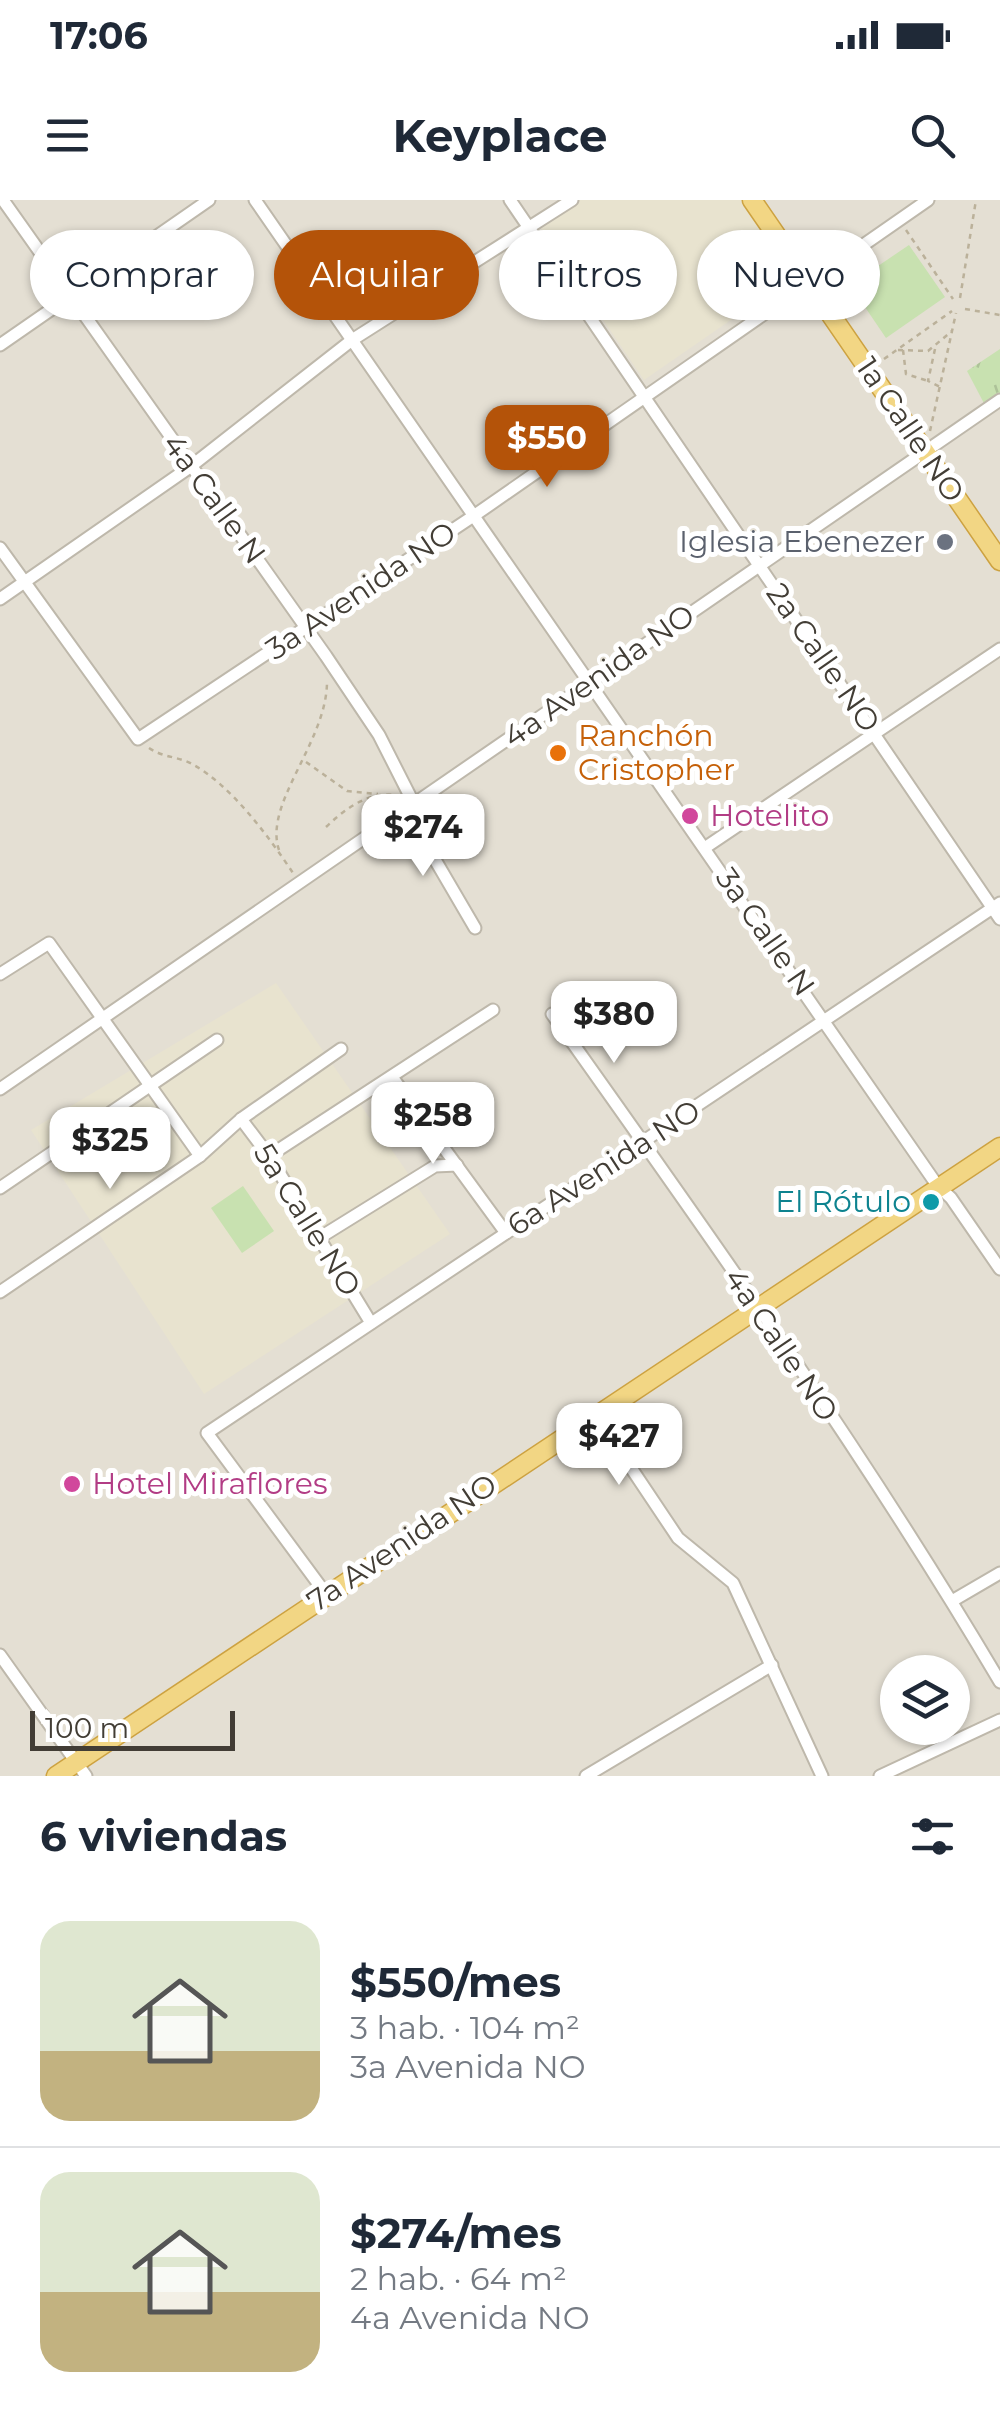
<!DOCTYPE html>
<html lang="es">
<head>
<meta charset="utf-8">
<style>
  body { margin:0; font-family:Montserrat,sans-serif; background:#f6f6f7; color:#1f2937; height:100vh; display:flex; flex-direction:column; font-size:38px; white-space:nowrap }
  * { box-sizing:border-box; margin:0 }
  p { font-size:32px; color:#747a83 }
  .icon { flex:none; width:55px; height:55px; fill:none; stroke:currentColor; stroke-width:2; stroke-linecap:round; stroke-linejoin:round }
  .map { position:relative; height:1576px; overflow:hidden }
  .drawer { display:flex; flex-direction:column; background:#fff; flex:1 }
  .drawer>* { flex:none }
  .top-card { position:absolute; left:30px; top:30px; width:940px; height:90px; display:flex; gap:20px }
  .controls { position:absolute; left:880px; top:1455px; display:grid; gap:20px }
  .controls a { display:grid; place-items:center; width:90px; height:90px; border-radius:50%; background:#fff; box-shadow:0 2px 8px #0004; font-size:50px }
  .scale { position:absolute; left:30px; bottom:25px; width:205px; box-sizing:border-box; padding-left:10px; border:5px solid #423d35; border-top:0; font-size:28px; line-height:35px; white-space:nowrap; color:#423d35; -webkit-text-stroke:8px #fff; paint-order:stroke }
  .price { position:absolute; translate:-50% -85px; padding:0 22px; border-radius:20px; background:#fff; color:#222; font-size:32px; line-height:65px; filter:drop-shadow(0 2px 5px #0008) }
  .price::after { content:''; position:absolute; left:50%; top:60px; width:30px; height:22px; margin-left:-15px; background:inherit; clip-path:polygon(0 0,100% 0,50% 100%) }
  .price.on { background:#b45309; color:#fff }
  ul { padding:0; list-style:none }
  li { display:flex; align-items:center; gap:30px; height:250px; padding:0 40px }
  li+li { border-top:2px solid #e0e1e3 }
  li span { display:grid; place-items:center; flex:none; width:280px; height:200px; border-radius:30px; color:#555 }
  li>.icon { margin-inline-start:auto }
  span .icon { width:120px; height:120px; fill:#fffc; stroke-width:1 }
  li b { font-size:42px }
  h2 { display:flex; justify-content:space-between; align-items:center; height:120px; padding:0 40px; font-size:42px }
  .chip { padding:0 35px; border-radius:45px; background:#fff; box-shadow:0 2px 8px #0004; font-size:35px; line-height:90px }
  .chip.on { background:#b45309; color:#fff }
  .status { display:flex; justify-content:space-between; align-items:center; height:70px; padding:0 50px; background:#fff; direction:ltr }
  .status svg { height:28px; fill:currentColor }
  header { display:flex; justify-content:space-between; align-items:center; height:130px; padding:0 40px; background:#fff; font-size:45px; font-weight:700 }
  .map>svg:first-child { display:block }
  .residential { fill:#e4dfd3; fill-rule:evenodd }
  .education { fill:#e8e3cf }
  .grass { fill:url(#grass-tufts) }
  .pitch { fill:#c8e1b0 }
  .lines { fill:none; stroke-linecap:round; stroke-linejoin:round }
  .minor-casing { stroke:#beb8ab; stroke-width:15 }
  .trunk-casing { stroke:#cda241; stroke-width:21 }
  .path { stroke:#bbb19a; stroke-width:2.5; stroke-dasharray:5 5; stroke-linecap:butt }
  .minor { stroke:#fff; stroke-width:11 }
  .trunk { stroke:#f2d684; stroke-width:18 }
  .worship-dot { fill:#6b7280; stroke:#fff; stroke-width:4 }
  .food-dot { fill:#e8710a; stroke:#fff; stroke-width:4 }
  .hotel-dot { fill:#d1479c; stroke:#fff; stroke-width:4 }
  .culture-dot { fill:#0f9aa8; stroke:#fff; stroke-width:4 }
  .labels { text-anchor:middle; stroke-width:10; stroke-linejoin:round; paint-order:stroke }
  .street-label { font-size:30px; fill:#423d35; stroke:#fff }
  .worship-label { font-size:30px; fill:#5b616d; stroke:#fff; text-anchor:end }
  .food-label { font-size:30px; fill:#c56008; stroke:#fff; text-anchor:start }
  .hotel-label { font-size:30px; fill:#b23c85; stroke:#fff; text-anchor:start }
  .culture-label { font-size:30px; fill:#0d838f; stroke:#fff; text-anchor:end }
</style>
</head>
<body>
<div class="status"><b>17:06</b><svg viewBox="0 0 49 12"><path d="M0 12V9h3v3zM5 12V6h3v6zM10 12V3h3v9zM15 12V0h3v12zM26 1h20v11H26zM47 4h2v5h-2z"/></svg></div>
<header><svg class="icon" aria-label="menu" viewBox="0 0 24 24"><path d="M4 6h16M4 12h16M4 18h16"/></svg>Keyplace<svg class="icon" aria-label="search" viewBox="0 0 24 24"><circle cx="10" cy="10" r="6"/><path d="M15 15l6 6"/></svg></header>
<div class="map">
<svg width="1000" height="1576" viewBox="0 0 1000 1576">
  <defs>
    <pattern id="grass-tufts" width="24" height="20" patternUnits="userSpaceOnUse" patternTransform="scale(2.5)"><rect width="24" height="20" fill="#c8e1b0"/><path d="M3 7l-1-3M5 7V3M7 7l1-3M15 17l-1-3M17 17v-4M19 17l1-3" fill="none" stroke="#adc298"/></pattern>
  </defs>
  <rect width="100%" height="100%" fill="#f0ede4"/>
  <path class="residential" d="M0,0h1000v1576h-1000zM898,1472h54v56h-54z"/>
  <g class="education">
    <polygon points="579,0 745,0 796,75 644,180 540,27"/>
    <polygon points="276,783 450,1034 204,1194 31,930"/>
  </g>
  <polygon class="grass" points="1000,149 1000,200 987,209 967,171"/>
  <g class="pitch">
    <polygon points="909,45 945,97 886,138 850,85"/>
    <polygon points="243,986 274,1031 242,1053 211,1008"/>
  </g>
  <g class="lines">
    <g class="minor-casing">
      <g id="minor">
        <polyline points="3,0 326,456 379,535 414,604"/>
        <polyline points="255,0 937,985 951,998 1000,1069"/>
        <polyline points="510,0 1000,719"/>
        <polyline points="0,145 209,0"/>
        <polyline points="0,348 138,539 475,315 928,0"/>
        <polyline points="0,399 190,267 352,140 572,0"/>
        <polyline points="406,610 475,728"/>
        <polyline points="706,647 1000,449"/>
        <polyline points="0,774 49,743 200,956"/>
        <path d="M552,814c155,218 312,438 448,668"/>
        <polyline points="392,877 506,1033"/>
        <polyline points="0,889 1000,200"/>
        <polyline points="241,919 269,956 371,1123"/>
        <polyline points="269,956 493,810"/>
        <polyline points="0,988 217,840"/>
        <polyline points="319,1038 435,966 457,965"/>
        <polyline points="0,1092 200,956 241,919 341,849"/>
        <polyline points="595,1214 678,1338 733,1383 822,1576"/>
        <polyline points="326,1394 207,1233 1000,703"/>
        <polyline points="952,1401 1000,1373"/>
        <polyline points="0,1455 86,1576"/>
        <polyline points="586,1576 772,1465"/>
        <polyline points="880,1576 1000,1520"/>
      </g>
    </g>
    <g class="trunk-casing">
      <g id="trunk">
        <polyline points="752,0 1000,361"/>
        <polyline points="56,1576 1000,947"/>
      </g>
    </g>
    <g class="path">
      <polyline points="906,30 953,99"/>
      <polyline points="830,86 853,90"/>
      <polyline points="960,98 976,0"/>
      <polyline points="965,109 1000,115"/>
      <polyline points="935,149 928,181 940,187"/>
      <polyline points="898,150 928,151 952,131"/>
      <polyline points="903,150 906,174 928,181"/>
      <polyline points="884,159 952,111"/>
      <polyline points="930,231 956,113"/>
      <path d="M149,548c15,10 28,8 43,16 39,21 77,73 101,109"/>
      <polyline points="306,562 347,591 378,594"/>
      <path d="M326,627c19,-18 41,-35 68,-32"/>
      <path d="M279,650c-16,-47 49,-109 48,-170"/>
    </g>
    <use href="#minor" class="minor"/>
    <use href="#trunk" class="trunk"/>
  </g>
  <circle class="worship-dot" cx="945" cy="342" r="10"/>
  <circle class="food-dot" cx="558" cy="553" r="10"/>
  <g class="hotel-dot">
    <circle cx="690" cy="616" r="10"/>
    <circle cx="72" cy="1284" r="10"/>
  </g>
  <circle class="culture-dot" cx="931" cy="1002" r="10"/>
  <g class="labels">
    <g class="street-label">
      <text transform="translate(910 230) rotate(56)" y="10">1a Calle NO</text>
      <text transform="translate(214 299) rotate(54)" y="10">4a Calle N</text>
      <text transform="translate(361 391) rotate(-34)" y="10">3a Avenida NO</text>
      <text transform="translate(823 458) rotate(55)" y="10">2a Calle NO</text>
      <text transform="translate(599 476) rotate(-35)" y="10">4a Avenida NO</text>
      <text transform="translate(765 732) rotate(55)" y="10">3a Calle N</text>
      <text transform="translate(604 968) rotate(-33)" y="10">6a Avenida NO</text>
      <text transform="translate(307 1020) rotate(58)" y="10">5a Calle NO</text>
      <text transform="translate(781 1145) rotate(56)" y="10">4a Calle NO</text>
      <text transform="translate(402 1343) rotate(-34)" y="10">7a Avenida NO</text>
    </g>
    <g class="worship-label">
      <text x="925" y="352">Iglesia Ebenezer</text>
    </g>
    <g class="food-label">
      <text x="578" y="546">Ranchón<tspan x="578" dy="34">Cristopher</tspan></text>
    </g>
    <g class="hotel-label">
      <text x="710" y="626">Hotelito</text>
      <text x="92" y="1294">Hotel Miraflores</text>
    </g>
    <g class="culture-label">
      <text x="911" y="1012">El Rótulo</text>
    </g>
  </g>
</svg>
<div class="controls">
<a><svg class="icon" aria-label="layers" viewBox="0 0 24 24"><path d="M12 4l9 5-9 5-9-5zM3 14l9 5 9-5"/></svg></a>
</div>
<div class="scale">100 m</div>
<b class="price on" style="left:547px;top:290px">$550</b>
<b class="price" style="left:423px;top:679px">$274</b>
<b class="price" style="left:614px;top:866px">$380</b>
<b class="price" style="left:433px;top:967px">$258</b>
<b class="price" style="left:110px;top:992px">$325</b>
<b class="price" style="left:619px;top:1288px">$427</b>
<div class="top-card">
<a class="chip">Comprar</a>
<a class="chip on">Alquilar</a>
<a class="chip">Filtros</a>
<a class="chip">Nuevo</a>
</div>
</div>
<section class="drawer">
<h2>6 viviendas<svg class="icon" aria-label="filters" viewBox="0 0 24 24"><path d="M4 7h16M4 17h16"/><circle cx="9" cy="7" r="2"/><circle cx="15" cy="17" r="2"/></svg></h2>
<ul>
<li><span style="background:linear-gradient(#dfe7d0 65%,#c2b280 0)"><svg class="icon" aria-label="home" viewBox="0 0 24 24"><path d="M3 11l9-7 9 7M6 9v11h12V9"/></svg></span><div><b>$550/mes</b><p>3 hab. · 104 m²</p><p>3a Avenida NO</p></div></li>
<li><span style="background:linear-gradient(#dfe7d0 60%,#c2b280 0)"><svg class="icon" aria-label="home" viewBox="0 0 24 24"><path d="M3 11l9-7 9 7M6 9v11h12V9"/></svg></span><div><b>$274/mes</b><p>2 hab. · 64 m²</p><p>4a Avenida NO</p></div></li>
</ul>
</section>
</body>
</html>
